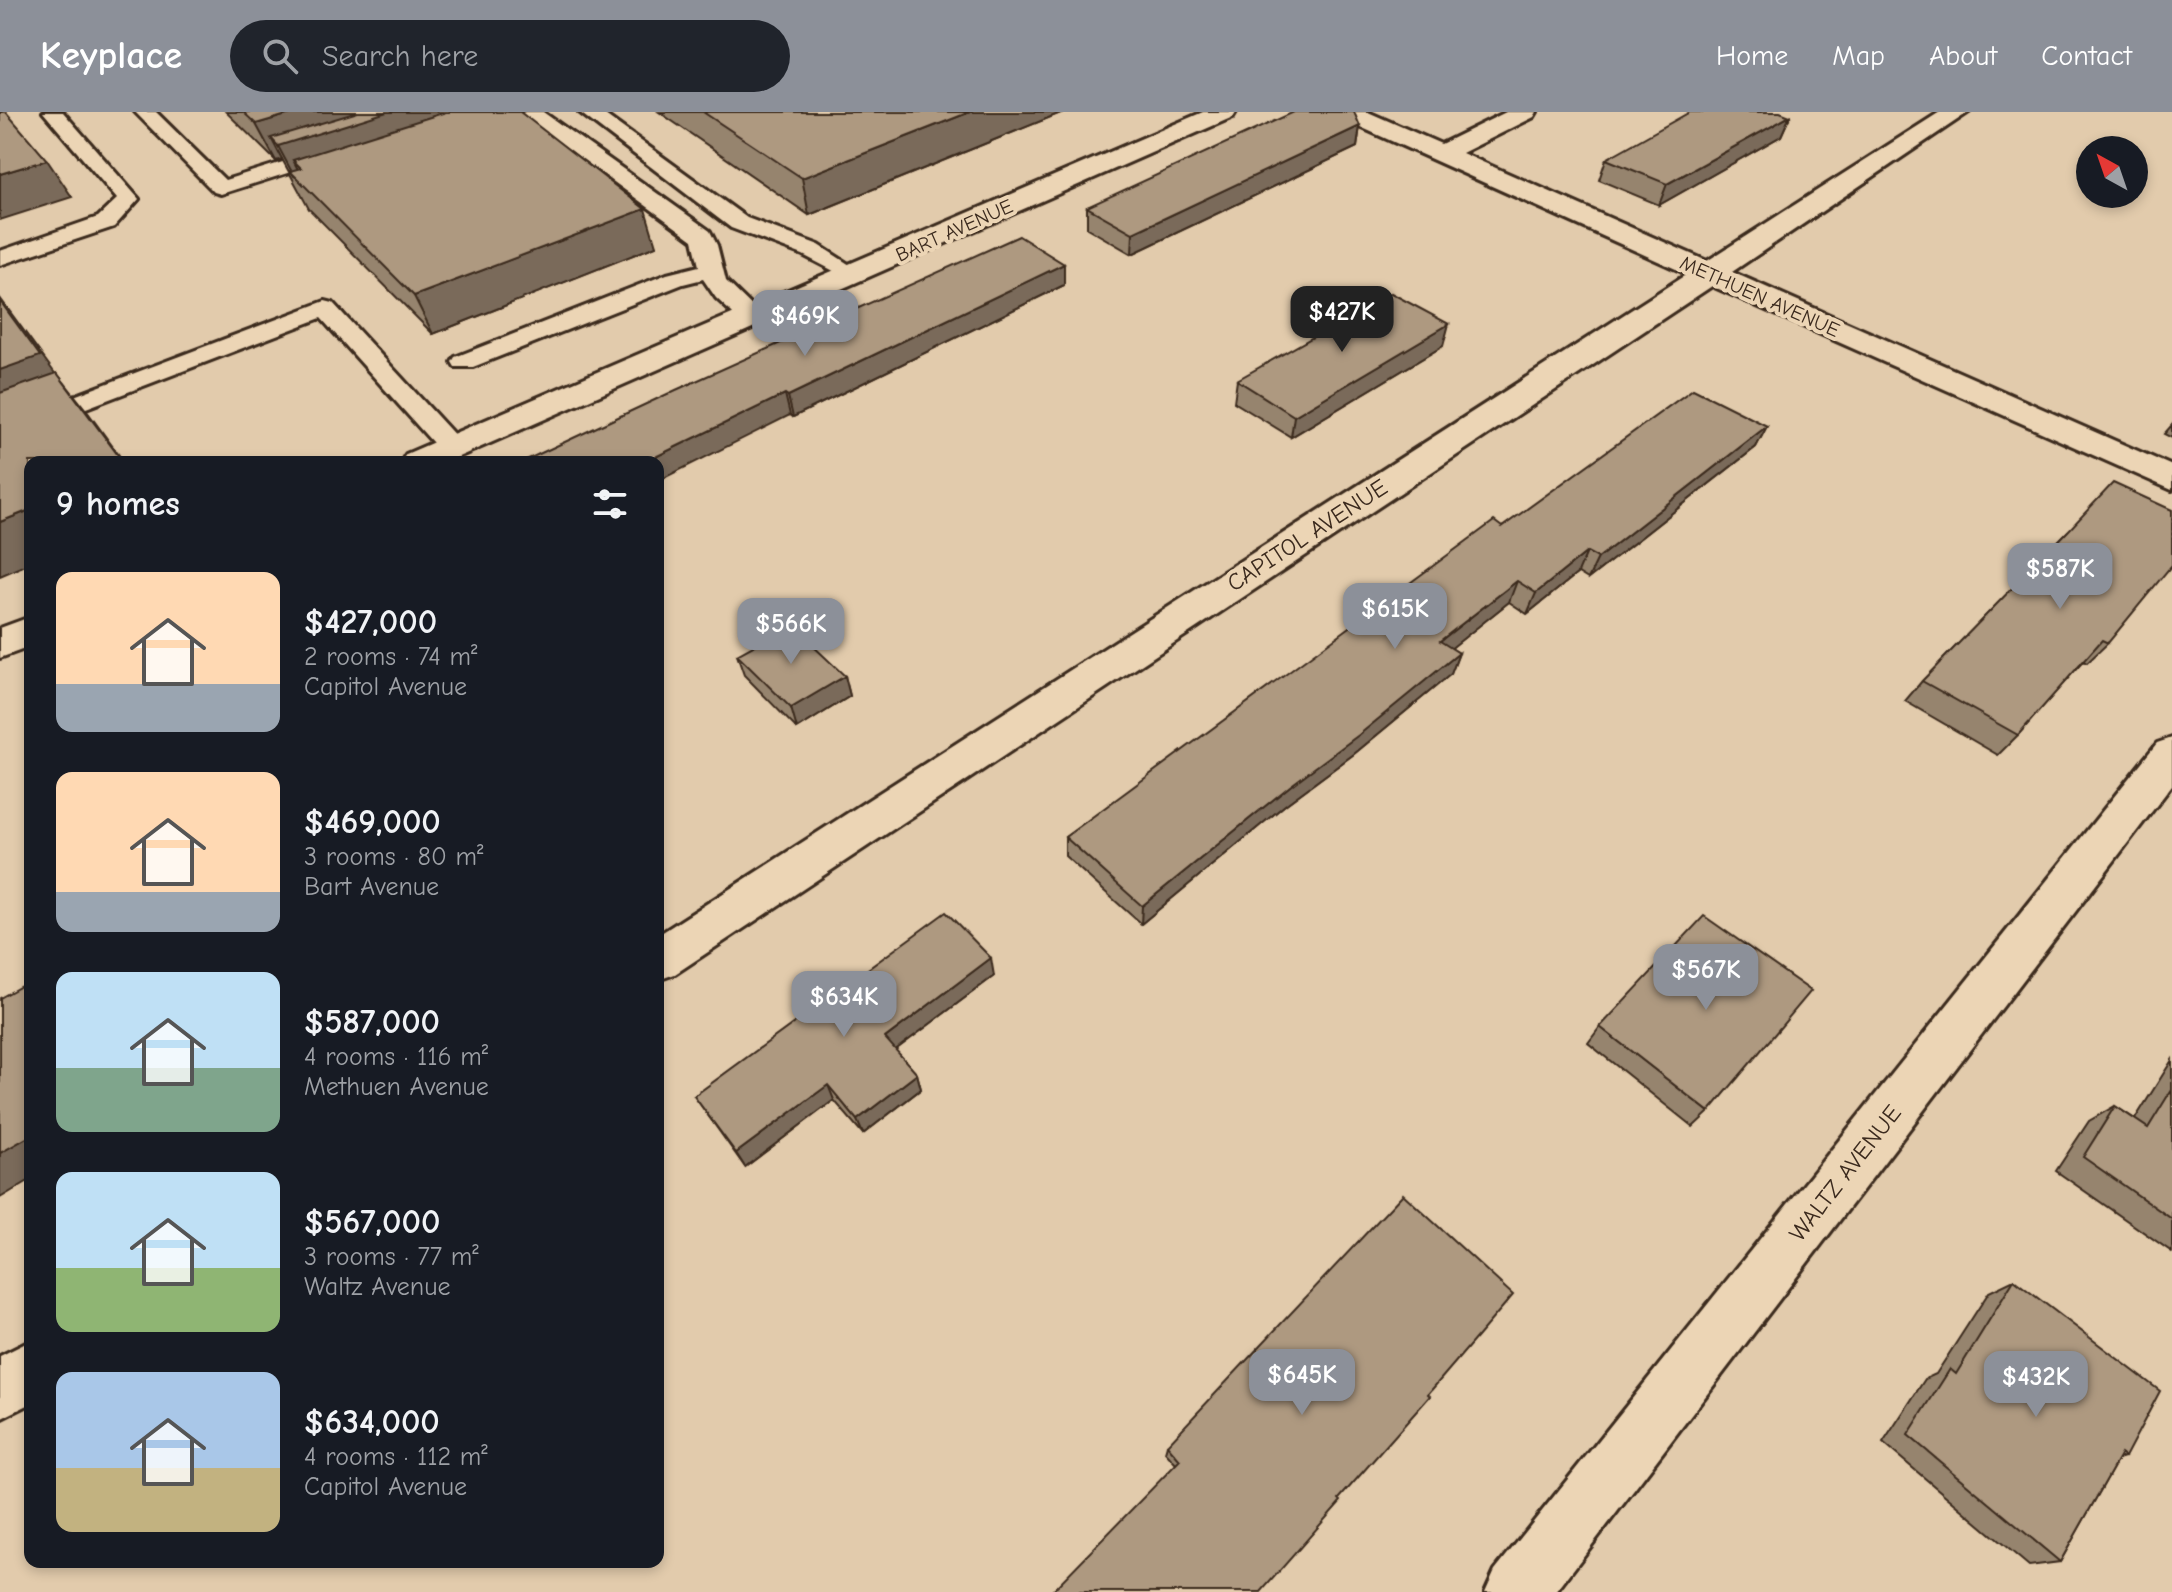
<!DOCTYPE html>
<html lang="en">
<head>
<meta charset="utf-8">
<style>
  body { margin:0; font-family:"Comic Neue",sans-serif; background:#20242c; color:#f1f3f6; height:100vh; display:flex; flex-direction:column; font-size:30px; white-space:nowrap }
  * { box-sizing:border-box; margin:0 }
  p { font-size:26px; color:#9ea1a6 }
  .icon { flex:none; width:44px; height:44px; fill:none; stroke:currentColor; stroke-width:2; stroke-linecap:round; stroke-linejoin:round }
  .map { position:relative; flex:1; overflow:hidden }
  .side { position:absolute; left:24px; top:344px; width:640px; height:1112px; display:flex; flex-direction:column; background:#171b24; border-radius:16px; box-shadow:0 4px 12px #0003 }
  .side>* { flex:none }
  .needle { width:52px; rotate:320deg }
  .controls { position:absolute; left:2076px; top:24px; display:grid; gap:16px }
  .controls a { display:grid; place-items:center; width:72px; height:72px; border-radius:50%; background:#171b24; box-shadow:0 4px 12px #0003; font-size:40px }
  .price { position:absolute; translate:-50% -68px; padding:0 18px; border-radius:16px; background:#8c9099; color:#fff; font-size:26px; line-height:52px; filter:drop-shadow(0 2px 4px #0008) }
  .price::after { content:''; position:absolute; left:50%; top:48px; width:24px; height:18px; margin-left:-12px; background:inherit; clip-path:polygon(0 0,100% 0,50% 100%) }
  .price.active { background:#222; color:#fff }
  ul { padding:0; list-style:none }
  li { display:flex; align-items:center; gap:24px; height:200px; padding:0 32px }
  li span { display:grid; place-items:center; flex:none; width:224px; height:160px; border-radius:16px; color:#555 }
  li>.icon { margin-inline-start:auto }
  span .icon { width:96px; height:96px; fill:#fffc; stroke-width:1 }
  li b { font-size:34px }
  h2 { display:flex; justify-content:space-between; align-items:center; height:96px; padding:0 32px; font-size:34px }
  header { display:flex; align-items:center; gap:48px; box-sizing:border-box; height:112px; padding:0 40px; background:#8c9099; color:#fff }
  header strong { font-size:38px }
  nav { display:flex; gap:44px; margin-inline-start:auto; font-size:28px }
  .search { width:560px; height:72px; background:#20242c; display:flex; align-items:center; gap:20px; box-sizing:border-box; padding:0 28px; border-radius:44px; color:#9ea1a6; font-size:30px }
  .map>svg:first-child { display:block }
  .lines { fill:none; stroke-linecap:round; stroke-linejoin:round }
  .service-casing { stroke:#3b2a1e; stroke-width:6 }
  .minor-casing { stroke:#3b2a1e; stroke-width:6 }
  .service { fill:#ecd5b5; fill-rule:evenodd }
  .minor { fill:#ecd5b5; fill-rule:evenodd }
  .wall { fill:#96846e; stroke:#3b2a1e; stroke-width:2 }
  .shaded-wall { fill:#7a6b5a; stroke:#3b2a1e; stroke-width:2 }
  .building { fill:#ae9980; stroke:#3b2a1e; stroke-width:2 }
  .labels { text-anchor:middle; stroke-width:8; stroke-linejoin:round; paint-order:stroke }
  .far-street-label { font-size:20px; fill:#3b2a1e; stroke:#ecd5b5 }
  .street-label { font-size:24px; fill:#3b2a1e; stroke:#ecd5b5 }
</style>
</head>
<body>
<header>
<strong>Keyplace</strong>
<div class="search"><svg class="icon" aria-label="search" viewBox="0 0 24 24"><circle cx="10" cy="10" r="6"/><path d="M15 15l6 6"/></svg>Search here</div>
<nav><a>Home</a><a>Map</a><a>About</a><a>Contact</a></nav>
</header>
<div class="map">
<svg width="2172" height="1480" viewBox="0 0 2172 1480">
  <rect width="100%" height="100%" fill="#e2cbac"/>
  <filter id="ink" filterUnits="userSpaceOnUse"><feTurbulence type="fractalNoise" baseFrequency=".0125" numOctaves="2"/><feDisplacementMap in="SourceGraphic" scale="16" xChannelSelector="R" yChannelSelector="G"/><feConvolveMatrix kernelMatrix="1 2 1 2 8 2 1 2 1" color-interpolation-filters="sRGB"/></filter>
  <g filter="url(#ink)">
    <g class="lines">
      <g class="service-casing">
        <g id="service">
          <polygon points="43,0 63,0 139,87 114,115 0,153 0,139 98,105 117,87"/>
          <polygon points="135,0 156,0 225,68 331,35 341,41 338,45 221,82 214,80"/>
          <polygon points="525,0 543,0 710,119 717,133 726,169 760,202 764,207 760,212 744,212 716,186 703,167 683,172 473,255 455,255 452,250 455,245 667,162 699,154 693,128 532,10 484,25 474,19 477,15"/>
          <polygon points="579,0 601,0 747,106 819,133 864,162 853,169 803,143 731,116"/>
          <polygon points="325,189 333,191 460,329 464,335 460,341 442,341 321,206 0,329 0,312"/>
        </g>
      </g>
      <g class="minor-casing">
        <g id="minor">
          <polygon points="1203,0 1236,0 1233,5 447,350 401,350 406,342"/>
          <polygon points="1335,0 1368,0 1441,32 1506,0 1537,0 1534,5 1462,41 1707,149 1940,0 1969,0 1732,160 2172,354 2172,378 1712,174 675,862 658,868 658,823 1687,162 1338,5"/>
          <polygon points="30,505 30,535 0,546 0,516"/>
          <polygon points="2172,626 2172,673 1556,1480 1485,1480 1495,1458 2157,631"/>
          <polygon points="30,1229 30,1292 0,1307 0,1244"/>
        </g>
      </g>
      <use href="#service" class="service"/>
      <use href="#minor" class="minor"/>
    </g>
    <g class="wall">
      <polygon points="226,0 520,0 656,134 433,222 309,97 282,47 276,49"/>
      <polygon points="659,0 1063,0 809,103"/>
      <polygon points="1790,4 1781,24 1659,93 1599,68 1606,47"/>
      <polygon points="1360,14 1357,35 1132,142 1087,116 1087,95"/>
      <polygon points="1064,152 1064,173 793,305 790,303 522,350"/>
      <polygon points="1443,234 1291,325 1234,290 1237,268"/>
      <polygon points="2172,313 2172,326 2164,322"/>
      <polygon points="1767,314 1756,335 1588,467 1578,461 1527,502 1509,490 1451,536 1459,541 1451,562 1354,642 1285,693 1141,812 1065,744 1065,725 1502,415"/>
      <polygon points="2068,419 2108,531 2087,551 2083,549 2018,623 1998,643 1905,589 1922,569"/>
      <polygon points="737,543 845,564 850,584 797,617 744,563"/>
      <polygon points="994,864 895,938 917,962 921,977 863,1022 834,988 745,1055 694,984"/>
      <polygon points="1600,915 1709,1000 1693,1015 1588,931"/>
      <polygon points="2172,948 2172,1140 2056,1059 2089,1009 2115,994 2135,1007"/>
      <polygon points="2014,1168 2125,1345 2118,1347 2060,1450 2029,1454 1883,1331 1925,1267 1936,1262 1989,1180"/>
      <polygon points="1167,1333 1339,1387 1176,1352 1165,1340"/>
    </g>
    <g class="shaded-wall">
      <polygon points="297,0 492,0 301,56 293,48 304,69 294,64 278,34 271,26 282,47 276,49 256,12"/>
      <polygon points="970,0 1063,0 809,103 802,66"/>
      <polygon points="1790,4 1781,24 1659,93 1667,72"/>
      <polygon points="1360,14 1357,35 1132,142 1133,121"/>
      <polygon points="47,48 72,85 0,108 0,62"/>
      <polygon points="645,97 656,134 433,222 414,184"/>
      <polygon points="1064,152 1064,173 793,305 788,284"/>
      <polygon points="0,186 70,282 0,309"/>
      <polygon points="1449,212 1443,234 1291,325 1294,304"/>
      <polygon points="57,261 87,299 124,350 123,350"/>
      <polygon points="785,282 790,303 658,369 658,350 645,350"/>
      <polygon points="1767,314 1756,335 1588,467 1598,446"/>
      <polygon points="30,398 30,451 0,464 0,410"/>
      <polygon points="1587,440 1578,461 1527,502 1536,481"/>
      <polygon points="1517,469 1509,490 1434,550 1440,529"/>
      <polygon points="1459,541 1451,562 1354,642 1285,693 1141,812 1142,794 1290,674"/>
      <polygon points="845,564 850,584 797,617 791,596"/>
      <polygon points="991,846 994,864 890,942 885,926"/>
      <polygon points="917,962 921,977 863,1022 857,1008"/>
      <polygon points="828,973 834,988 745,1055 736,1041"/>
      <polygon points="30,1024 30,1068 0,1086 0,1041"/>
    </g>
    <g class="building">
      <polygon points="0,0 6,0 47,48 0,62"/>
      <polygon points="243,0 297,0 256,12"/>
      <polygon points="358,0 387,0 278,34 271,26"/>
      <polygon points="446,0 520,0 645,97 414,184 290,59 301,56 293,48"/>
      <polygon points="703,0 970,0 802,66"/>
      <polygon points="1294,0 1354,0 1360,14 1133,121 1087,95"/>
      <polygon points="1690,0 1780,0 1790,4 1667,72 1606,47"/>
      <polygon points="1019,124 1064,152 788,284 785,282 645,350 522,350 676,278"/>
      <polygon points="1391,181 1449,212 1294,304 1237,268"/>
      <polygon points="0,189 40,244 0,258"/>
      <polygon points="57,261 123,350 30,350 30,398 0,410 0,281"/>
      <polygon points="1693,277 1767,314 1598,446 1587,440 1536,481 1517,469 1440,529 1459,541 1360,622 1290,674 1142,794 1065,725 1494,409 1502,415"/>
      <polygon points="2113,371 2172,398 2172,453 2108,531 2102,528 2018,623 1922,569 2068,419"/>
      <polygon points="791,513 845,564 791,596 737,543"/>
      <polygon points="946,800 991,846 885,926 917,962 857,1008 828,973 736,1041 694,984"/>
      <polygon points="1704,804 1811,879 1709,1000 1600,915"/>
      <polygon points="30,869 30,1024 0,1041 0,886"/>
      <polygon points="2172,977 2172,1107 2083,1045 2115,994 2148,1016"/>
      <polygon points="1403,1082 1513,1183 1428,1282 1430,1284 1339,1387 1341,1389 1261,1480 1051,1480 1180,1348 1167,1333"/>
      <polygon points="2014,1168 2160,1279 2125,1345 2121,1342 2060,1450 1908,1323 1950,1257 1956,1262"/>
    </g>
  </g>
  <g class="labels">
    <g class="far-street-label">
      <text transform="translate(954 118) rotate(-24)" y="7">BART AVENUE</text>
      <text transform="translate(1760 184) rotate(24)" y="7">METHUEN AVENUE</text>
    </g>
    <g class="street-label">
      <text transform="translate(1307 423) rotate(-33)" y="8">CAPITOL AVENUE</text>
      <text transform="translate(1845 1061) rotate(-52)" y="8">WALTZ AVENUE</text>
    </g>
  </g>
</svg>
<div class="controls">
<a><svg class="needle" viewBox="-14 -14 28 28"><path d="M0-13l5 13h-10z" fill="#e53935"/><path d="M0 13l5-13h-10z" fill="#9ea1a6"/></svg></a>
</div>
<b class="price active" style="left:1342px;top:242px">$427K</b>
<b class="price" style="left:805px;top:246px">$469K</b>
<b class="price" style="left:2060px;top:499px">$587K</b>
<b class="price" style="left:1395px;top:539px">$615K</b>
<b class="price" style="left:791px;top:554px">$566K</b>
<b class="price" style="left:1706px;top:900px">$567K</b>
<b class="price" style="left:844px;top:927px">$634K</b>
<b class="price" style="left:1302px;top:1305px">$645K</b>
<b class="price" style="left:2036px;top:1307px">$432K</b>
<section class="side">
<h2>9 homes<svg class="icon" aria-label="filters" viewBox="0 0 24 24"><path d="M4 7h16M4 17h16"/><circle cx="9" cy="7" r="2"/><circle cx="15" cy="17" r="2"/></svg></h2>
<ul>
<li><span style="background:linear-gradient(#ffd9b3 70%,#9aa5b1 0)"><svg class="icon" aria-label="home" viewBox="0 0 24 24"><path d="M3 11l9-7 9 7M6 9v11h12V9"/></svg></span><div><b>$427,000</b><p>2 rooms · 74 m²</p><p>Capitol Avenue</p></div></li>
<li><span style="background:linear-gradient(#ffd9b3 75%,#9aa5b1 0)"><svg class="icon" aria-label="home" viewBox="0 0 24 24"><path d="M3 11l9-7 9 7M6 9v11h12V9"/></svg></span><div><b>$469,000</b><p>3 rooms · 80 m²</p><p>Bart Avenue</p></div></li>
<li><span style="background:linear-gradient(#bfe0f5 60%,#7fa58c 0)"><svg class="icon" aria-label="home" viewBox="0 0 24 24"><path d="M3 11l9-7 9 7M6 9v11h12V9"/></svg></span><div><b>$587,000</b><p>4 rooms · 116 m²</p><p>Methuen Avenue</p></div></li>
<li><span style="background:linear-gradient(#bfe0f5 60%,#8fb573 0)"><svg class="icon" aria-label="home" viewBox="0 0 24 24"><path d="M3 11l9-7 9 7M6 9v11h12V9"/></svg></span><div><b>$567,000</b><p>3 rooms · 77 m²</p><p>Waltz Avenue</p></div></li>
<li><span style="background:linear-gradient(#a9c7e8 60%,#c2b280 0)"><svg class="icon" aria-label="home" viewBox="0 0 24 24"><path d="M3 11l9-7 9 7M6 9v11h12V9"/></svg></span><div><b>$634,000</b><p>4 rooms · 112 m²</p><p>Capitol Avenue</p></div></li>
</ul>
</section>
</div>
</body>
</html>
